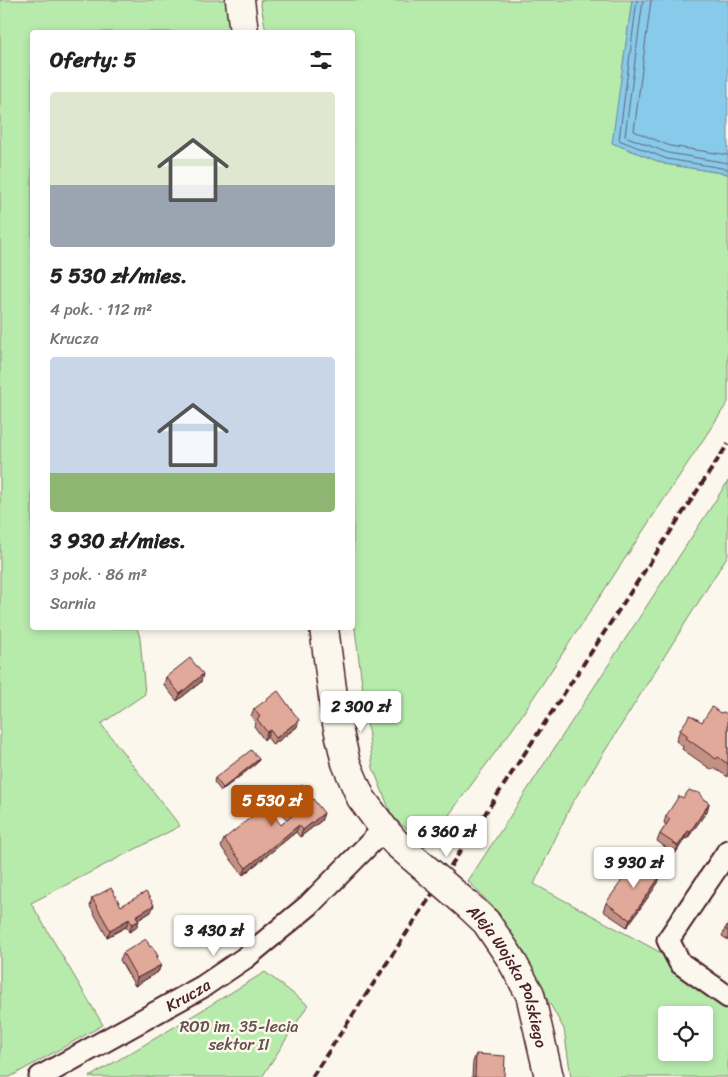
<!DOCTYPE html>
<html lang="pl">
<head>
<meta charset="utf-8">
<style>
  body { margin:0; font-family:Sriracha,sans-serif; background:#f6f6f6; color:#222; height:100vh; display:flex; flex-direction:column; font-size:19px; white-space:nowrap }
  * { box-sizing:border-box; margin:0 }
  p { font-size:16px; color:#767676 }
  .icon { flex:none; width:28px; height:28px; fill:none; stroke:currentColor; stroke-width:2; stroke-linecap:round; stroke-linejoin:round }
  .map { position:relative; flex:1; overflow:hidden }
  .sheet { position:absolute; left:30px; top:30px; width:325px; height:600px; display:flex; flex-direction:column; background:#fff; border-radius:5px; box-shadow:0 2px 8px #0003 }
  .sheet>* { flex:none }
  .fabs { position:absolute; left:658px; top:1006px; display:grid; gap:10px }
  .fabs a { display:grid; place-items:center; width:55px; height:55px; border-radius:5px; background:#fff; box-shadow:0 2px 8px #0003; font-size:25px }
  .price { position:absolute; translate:-50% -42px; padding:0 11px; border-radius:5px; background:#fff; color:#222; font-size:16px; line-height:32px; filter:drop-shadow(0 1px 2px #0008) }
  .price::after { content:''; position:absolute; left:50%; top:30px; width:15px; height:11px; margin-left:-8px; background:inherit; clip-path:polygon(0 0,100% 0,50% 100%) }
  .price.selected { background:#b45309; color:#fff }
  ul { padding:0; list-style:none }
  li { display:grid; align-content:center; gap:10px; height:265px; padding:0 20px }
  li span { display:grid; place-items:center; height:155px; border-radius:5px; color:#555 }
  li>.icon { margin-inline-start:auto }
  span .icon { width:90px; height:90px; fill:#fffc; stroke-width:1 }
  li b { font-size:21px }
  h2 { display:flex; justify-content:space-between; align-items:center; height:60px; padding:0 20px; font-size:21px }
  .map>svg:first-child { display:block }
  .green { fill:#b7ebac; stroke:#80856c; fill-rule:evenodd }
  .water { fill:#88caea; stroke:#6f869e }
  .lines { fill:none; stroke-linecap:round; stroke-linejoin:round }
  .shore { stroke:#636377; stroke-width:1 }
  .street-casing { stroke:#4a1f2b; stroke-width:25 }
  .secondary-casing { stroke:#4a1f2b; stroke-width:31 }
  .street { stroke:#fbf7ec; stroke-width:21 }
  .secondary { stroke:#fbf7ec; stroke-width:28 }
  .rail { stroke:#4a1f2b; stroke-width:4; stroke-dasharray:8 4; stroke-linecap:butt }
  .secondary-bridge-casing { stroke:#4a1f2b; stroke-width:31; stroke-linecap:butt }
  .secondary-bridge { stroke:#fbf7ec; stroke-width:28 }
  .wall { fill:#c29184; stroke:#4a1f2b }
  .shaded-wall { fill:#9e766b; stroke:#4a1f2b }
  .building { fill:#e1a999; stroke:#4a1f2b }
  .labels { text-anchor:middle; stroke-width:5; stroke-linejoin:round; paint-order:stroke }
  .street-label { font-size:16px; fill:#4a1f2b; stroke:#fbf7ec }
  .park-label { font-size:16px; fill:#65524b; stroke:#fbf7ec }
</style>
</head>
<body>
<div class="map">
<svg width="728" height="1077" viewBox="0 0 728 1077">
  <rect width="100%" height="100%" fill="#fbf7ec"/>
  <filter id="ink" filterUnits="userSpaceOnUse"><feTurbulence type="fractalNoise" baseFrequency=".02" numOctaves="2"/><feDisplacementMap in="SourceGraphic" scale="10" xChannelSelector="R" yChannelSelector="G"/><feConvolveMatrix kernelMatrix="1 2 1 2 8 2 1 2 1" color-interpolation-filters="sRGB"/></filter>
  <g filter="url(#ink)">
    <g class="green">
      <polygon points="0,0 230,0 235,32 32,32 32,628 137,628 140,638 145,694 101,724 180,826 31,903 103,1025 10,1077 0,1077"/>
      <polygon points="260,0 632,0 613,143 665,164 728,174 728,402 514,727 426,846 392,816 373,768 353,614 352,32 266,32"/>
      <path d="M728,481v74l-157,250 -37,79 146,79 48,34v80h-157l-7,-48 -65,-116 -31,-32zM666,1015h38v37h-38z"/>
      <polygon points="265,972 308,1005 262,1077 89,1077 166,1032"/>
    </g>
    <polygon class="water" points="632,0 728,0 728,174 665,164 612,143"/>
    <g class="lines">
      <g class="shore">
        <polyline points="637,0 619,140 667,159 728,169"/>
        <polyline points="643,0 625,136 668,153 728,163"/>
        <polyline points="651,0 634,131 670,146 728,155"/>
      </g>
      <g class="street-casing">
        <g id="street">
          <polyline points="728,851 668,940 680,963 728,997"/>
          <path id="s1" d="M40,1077l162,-90 43,-29 64,-53 75,-76"/>
        </g>
      </g>
      <g class="secondary-casing">
        <g id="secondary">
          <polyline points="240,0 244,32"/>
          <polyline points="324,628 336,719 346,763 361,798 384,829 396,843"/>
          <path id="s2" d="M469,906l17,16 23,34 21,38 19,83"/>
        </g>
      </g>
      <use href="#street" class="street"/>
      <use href="#secondary" class="secondary"/>
      <polyline class="rail" points="312,1077 728,444"/>
      <g class="secondary-bridge-casing">
        <polyline id="secondary-bridge" points="396,843 469,906"/>
      </g>
      <use href="#secondary-bridge" class="secondary-bridge"/>
    </g>
    <g class="wall">
      <polygon points="166,677 201,682 177,701 164,685"/>
      <polygon points="254,709 297,727 273,745 267,737 264,740 254,726 255,722 251,716"/>
      <polygon points="720,713 728,715 728,777 714,768 712,770 682,749 683,746 676,741 680,730 702,722"/>
      <polygon points="259,759 257,763 221,791 214,782 215,778"/>
      <polygon points="683,798 702,798 709,803 707,811 687,839 685,838 675,854 657,841 660,834 666,825 664,823 666,816"/>
      <polygon points="281,802 324,813 321,821 300,837 296,832 243,875 221,847 224,839 281,825 287,820 278,809"/>
      <polygon points="645,865 652,870 658,883 627,927 603,911 606,903"/>
      <polygon points="92,898 121,906 151,912 138,920 136,928 129,932 126,927 107,937 90,906"/>
      <polygon points="728,924 728,940 722,936 725,929"/>
      <polygon points="150,947 158,956 157,959 161,965 158,972 135,986 120,960 123,953"/>
      <polygon points="476,1054 504,1077 472,1077 473,1062"/>
    </g>
    <g class="shaded-wall">
      <polygon points="203,674 201,682 177,701 180,694"/>
      <polygon points="299,720 297,727 273,745 276,738"/>
      <polygon points="270,730 267,737 264,740 267,732"/>
      <polygon points="259,759 257,763 221,791 223,788"/>
      <polygon points="709,803 707,811 687,839 690,832"/>
      <polygon points="324,813 321,821 300,837 303,830"/>
      <polygon points="299,825 296,832 243,875 246,868"/>
      <polygon points="688,831 685,838 675,854 678,846"/>
      <polygon points="661,875 658,883 627,927 630,920"/>
      <polygon points="154,905 151,912 133,923 136,916"/>
      <polygon points="129,919 126,927 107,937 110,930"/>
      <polygon points="139,921 136,928 129,932 132,924"/>
      <polygon points="161,965 158,972 135,986 137,978"/>
    </g>
    <g class="building">
      <polygon points="190,658 203,674 180,694 166,677"/>
      <polygon points="278,691 299,720 276,738 270,730 267,732 257,719 260,717 254,709"/>
      <polygon points="712,707 720,713 724,712 728,715 728,764 718,757 716,759 686,738 688,736 680,730 690,715 702,722"/>
      <polygon points="251,750 259,759 223,788 215,778"/>
      <polygon points="302,785 324,813 303,830 299,825 246,868 224,839 266,805 281,825 292,816 281,802"/>
      <polygon points="689,790 694,792 697,792 701,794 702,798 709,803 690,832 688,831 678,846 660,834 670,819 666,816 679,796 683,798"/>
      <polygon points="637,859 645,865 647,864 652,867 652,870 661,875 630,920 606,903"/>
      <polygon points="111,888 121,906 146,892 154,905 136,916 139,921 132,924 129,919 110,930 92,898"/>
      <polygon points="728,924 728,931 725,929"/>
      <polygon points="146,939 150,947 152,946 158,956 156,957 161,965 137,978 123,953"/>
      <polygon points="476,1054 505,1056 504,1077 475,1077"/>
    </g>
  </g>
  <g class="labels">
    <g class="street-label">
      <text dy="6" stroke="none"><textPath href="#s2" startOffset="82">Aleja Wojska Polskiego</textPath></text>
      <text dy="6" stroke="none"><textPath href="#s1" startOffset="169">Krucza</textPath></text>
    </g>
    <g class="park-label">
      <text x="239" y="1032">ROD im. 35-lecia<tspan x="239" dy="18">sektor II</tspan></text>
    </g>
  </g>
</svg>
<div class="fabs">
<a><svg class="icon" aria-label="locate" viewBox="0 0 24 24"><circle cx="12" cy="12" r="6"/><path d="M12 2v4M12 18v4M2 12h4M18 12h4"/></svg></a>
</div>
<b class="price" style="left:361px;top:733px">2 300 zł</b>
<b class="price selected" style="left:272px;top:827px">5 530 zł</b>
<b class="price" style="left:447px;top:858px">6 360 zł</b>
<b class="price" style="left:634px;top:889px">3 930 zł</b>
<b class="price" style="left:214px;top:957px">3 430 zł</b>
<section class="sheet">
<h2>Oferty: 5<svg class="icon" aria-label="filters" viewBox="0 0 24 24"><path d="M4 7h16M4 17h16"/><circle cx="9" cy="7" r="2"/><circle cx="15" cy="17" r="2"/></svg></h2>
<ul>
<li><span style="background:linear-gradient(#dfe7d0 60%,#9aa5b1 0)"><svg class="icon" aria-label="home" viewBox="0 0 24 24"><path d="M3 11l9-7 9 7M6 9v11h12V9"/></svg></span><div><b>5 530 zł/mies.</b><p>4 pok. · 112 m²</p><p>Krucza</p></div></li>
<li><span style="background:linear-gradient(#c9d6e8 75%,#8fb573 0)"><svg class="icon" aria-label="home" viewBox="0 0 24 24"><path d="M3 11l9-7 9 7M6 9v11h12V9"/></svg></span><div><b>3 930 zł/mies.</b><p>3 pok. · 86 m²</p><p>Sarnia</p></div></li>
</ul>
</section>
</div>
</body>
</html>
